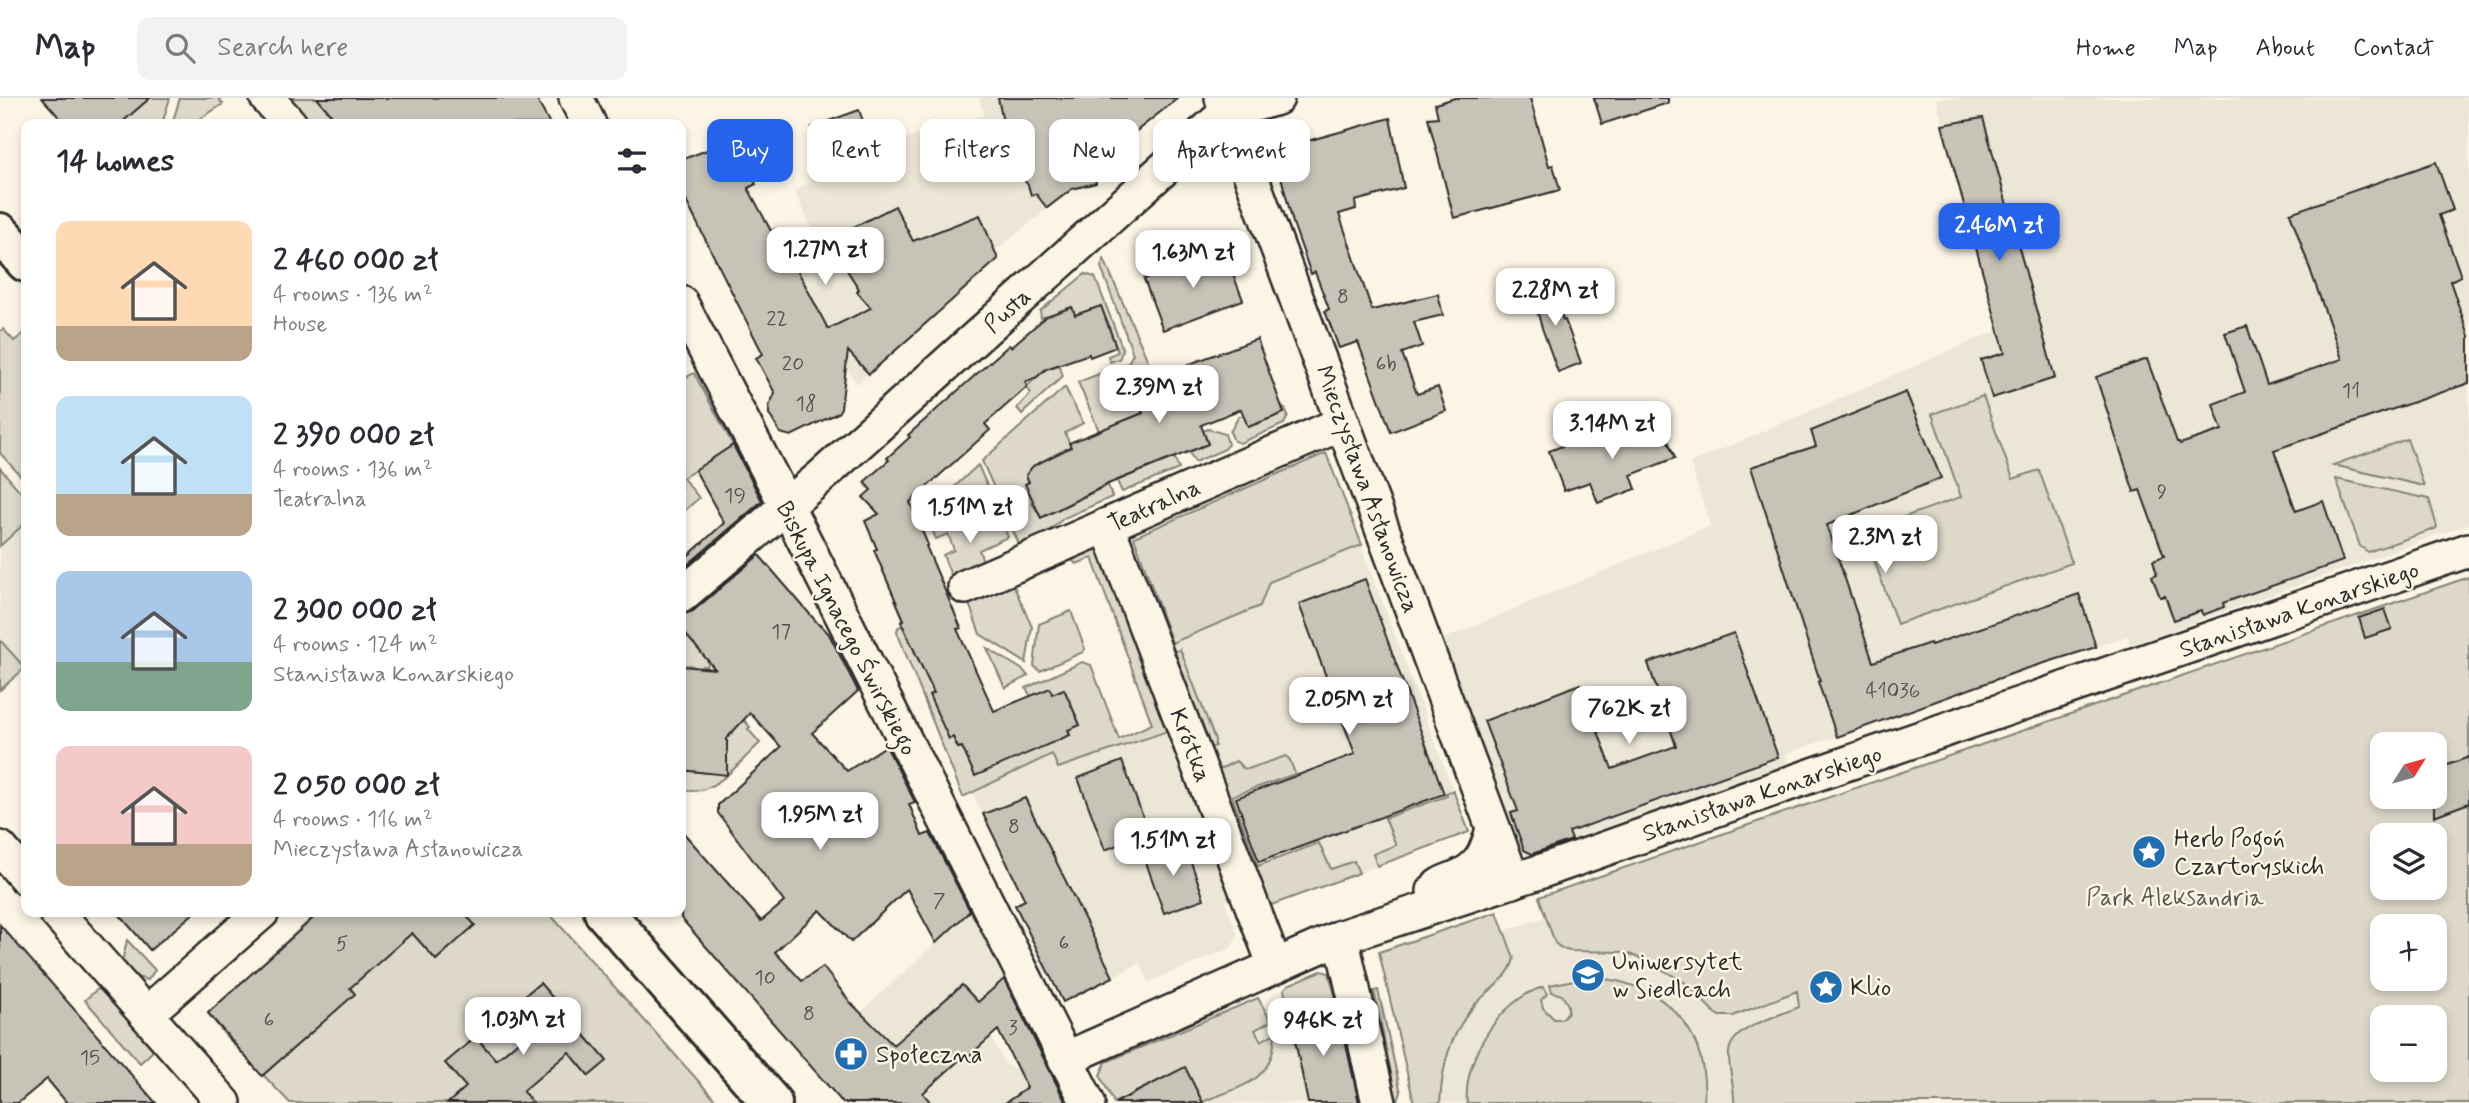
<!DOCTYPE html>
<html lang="en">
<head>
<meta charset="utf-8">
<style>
  body { margin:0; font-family:Mynerve,sans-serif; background:#f2f2f3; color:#2b2b33; height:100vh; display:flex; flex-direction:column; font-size:26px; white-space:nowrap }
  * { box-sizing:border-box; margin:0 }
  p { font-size:23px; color:#7c7c81 }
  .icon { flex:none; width:38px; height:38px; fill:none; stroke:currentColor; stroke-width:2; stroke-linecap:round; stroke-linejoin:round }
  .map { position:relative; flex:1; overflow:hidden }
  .details { position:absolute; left:21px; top:21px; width:665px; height:798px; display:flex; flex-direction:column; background:#fff; border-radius:14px; box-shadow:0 4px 10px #0003 }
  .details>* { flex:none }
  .top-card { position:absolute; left:707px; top:21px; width:665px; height:63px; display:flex; gap:14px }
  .needle { width:46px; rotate:53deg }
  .controls { position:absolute; left:2370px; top:634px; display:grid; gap:14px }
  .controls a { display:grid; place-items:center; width:77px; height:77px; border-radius:14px; background:#fff; box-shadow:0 4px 10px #0003; font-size:35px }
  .price { position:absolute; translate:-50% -60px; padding:0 16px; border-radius:14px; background:#fff; color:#222; font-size:23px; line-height:46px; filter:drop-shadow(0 2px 4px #0008) }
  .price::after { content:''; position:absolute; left:50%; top:42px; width:21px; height:16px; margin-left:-10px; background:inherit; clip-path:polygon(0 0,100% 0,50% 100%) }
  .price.selected { background:#2563eb; color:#fff }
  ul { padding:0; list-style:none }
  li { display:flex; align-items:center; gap:21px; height:175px; padding:0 35px }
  li span { display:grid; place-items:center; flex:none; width:196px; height:140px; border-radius:14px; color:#555 }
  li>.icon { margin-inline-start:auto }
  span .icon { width:84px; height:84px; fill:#fffc; stroke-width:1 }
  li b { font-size:30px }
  h2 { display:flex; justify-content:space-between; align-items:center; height:84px; padding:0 35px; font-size:30px }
  .chip { padding:0 24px; border-radius:14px; background:#fff; box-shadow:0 4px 10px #0003; font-size:24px; line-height:63px }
  .chip.selected { background:#2563eb; color:#fff }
  header { display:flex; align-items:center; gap:42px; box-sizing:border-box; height:98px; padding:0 35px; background:#fff; border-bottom:2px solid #e1e1e2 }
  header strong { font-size:33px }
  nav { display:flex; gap:38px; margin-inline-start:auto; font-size:24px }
  .search { width:490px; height:63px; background:#f2f2f3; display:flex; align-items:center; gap:18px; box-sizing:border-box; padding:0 24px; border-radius:14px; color:#7c7c81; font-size:26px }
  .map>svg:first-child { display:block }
  .built { fill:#ece6d7 }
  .green { fill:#ded8ca; stroke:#84827a; stroke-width:2; fill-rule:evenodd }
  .building { fill:#c8c3b7; stroke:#2b2b2b; stroke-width:2 }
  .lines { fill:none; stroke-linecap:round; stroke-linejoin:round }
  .street-casing { stroke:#2b2b2b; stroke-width:38 }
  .secondary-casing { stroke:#2b2b2b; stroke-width:44 }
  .street { stroke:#fcf5e5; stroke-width:33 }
  .secondary { stroke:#fcf5e5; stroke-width:38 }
  .labels { text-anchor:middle; stroke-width:5; stroke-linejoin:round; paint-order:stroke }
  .number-label { font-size:21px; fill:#52514e }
  .street-label { font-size:24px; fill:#2b2b2b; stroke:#fcf5e5 }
  .poi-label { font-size:24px; fill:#2b2b2b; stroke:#fcf5e5; text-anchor:start }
  .park-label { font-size:24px; fill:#585653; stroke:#fcf5e5 }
</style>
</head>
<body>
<header>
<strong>Map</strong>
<div class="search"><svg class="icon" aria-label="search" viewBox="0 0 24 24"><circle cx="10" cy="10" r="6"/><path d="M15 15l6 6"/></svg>Search here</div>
<nav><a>Home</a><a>Map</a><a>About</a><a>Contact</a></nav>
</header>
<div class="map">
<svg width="2469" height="1005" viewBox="0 0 2469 1005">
  <rect width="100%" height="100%" fill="#fcf5e5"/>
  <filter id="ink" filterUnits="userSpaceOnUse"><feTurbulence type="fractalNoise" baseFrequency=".0143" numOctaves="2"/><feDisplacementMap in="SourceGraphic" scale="14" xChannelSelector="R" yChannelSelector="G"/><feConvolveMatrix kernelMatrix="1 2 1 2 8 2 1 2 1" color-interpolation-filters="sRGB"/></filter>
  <g filter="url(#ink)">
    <g class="built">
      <polygon points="979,0 1161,0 1165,11 1114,51 1115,56 1094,73 1096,85 1072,91 995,153 998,161 857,286 836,254 795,166 783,169 769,151 812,130 794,93 810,84 806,77 873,51 984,17"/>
      <polygon points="1936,0 2469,0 2469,426 2131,547 2127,538 1785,656 1789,666 1582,737 1577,745 1535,760 1525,757 1518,752 1441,542 1710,428 1690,365 1998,232"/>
      <polygon points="1326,355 1469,734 1266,809 1134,439"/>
      <polygon points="26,424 26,568 25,570 0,542 0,448"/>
      <polygon points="1168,633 1229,801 1225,803 1238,838 1231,850 1149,884 1140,865 1063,904 1049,876 1046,877 1027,837 1029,835 1015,807 1024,803 1022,797 972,694 1053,656 1058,670"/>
      <polygon points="1539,799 1797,893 1798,901 1832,1005 1414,1005 1379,854 1497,814 1504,833 1545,819"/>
      <polygon points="971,812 1005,880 970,914 991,938 1005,966 1016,972 1044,957 1068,1005 848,1005 808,963"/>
      <polygon points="1319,906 1324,924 1341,920 1360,1005 1115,1005 1289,913"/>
    </g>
    <g class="green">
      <polygon points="150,0 170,0 162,26 120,26"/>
      <polygon points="180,0 218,0 223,6 192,26 172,26"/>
      <polygon points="287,0 317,0 339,26 308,26"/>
      <polygon points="1104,161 1151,270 1127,280 1143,315 1099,333 1078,284 1128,265 1133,256 1101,169"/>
      <polygon points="1085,176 1095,179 1123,252 1119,261 1110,264 1108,258 1118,254 1101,208 1075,217 1072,209 1041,220 1040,213"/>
      <polygon points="3,231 14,243 23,236 26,240 26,384 0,355 0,233"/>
      <polygon points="1059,267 1063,278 1022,316 1017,310 1031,295 1026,289 1046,271"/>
      <polygon points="694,275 733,347 683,380 699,400 681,416 681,282"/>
      <polygon points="1065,289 1083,325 1065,335 1071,349 1033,368 1026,377 1029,384 1026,386 1034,404 1032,405 1041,420 1108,387 1112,399 1064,420 1045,436 1019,446 982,363"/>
      <polygon points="1983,298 2013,381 2039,372 2072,465 1897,526 1864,433 1961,399 1932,316"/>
      <polygon points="1282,310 1285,311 1288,318 1284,326 1240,345 1234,343 1230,334 1239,318 1244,318 1249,329 1279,317"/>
      <polygon points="1208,331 1225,336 1228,346 1225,351 1195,364 1189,354 1208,346 1203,333"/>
      <polygon points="2407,341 2424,388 2333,367"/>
      <polygon points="1326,355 1362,447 1269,484 1260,508 1172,545 1134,439"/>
      <polygon points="1174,359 1179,371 1122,394 1117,383"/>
      <polygon points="978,367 995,406 968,417 936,406"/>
      <polygon points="0,370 26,400 26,424 0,448"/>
      <polygon points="2336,381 2429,401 2437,429 2435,431 2368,454 2360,448"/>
      <polygon points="932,409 970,421 996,410 1008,439 979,452 986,471 954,485 943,457 954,452 948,436 936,441 925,415"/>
      <polygon points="1100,449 1168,633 1058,670 1052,656 963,699 897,534 898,529 903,528 934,595 949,641 953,639 958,650 1070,637 1068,632 1080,627 1064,591 1052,596 1050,591 1031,599 1026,590 1082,564 1091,567 1119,641 1152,626 1092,460 1076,466 1070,460 1072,452"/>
      <path d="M2469,479v526h-735c1,-17 -6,-33 -5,-50 1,-26 50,-37 70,-46l-2,-16 -64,25h-13l-7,-5 -29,-29 -35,-20 -25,-10 -55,-1 -8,-3 -6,-5 -16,-46zM2382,646h52v52h-52zM2382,737h52v52h-52zM2382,828h52v52h-52zM2382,919h52v52h-52z"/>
      <polygon points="1013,486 1032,529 1026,565 980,536 966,497"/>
      <polygon points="1071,513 1085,551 1083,554 1040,573 1034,568 1039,526"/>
      <polygon points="688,539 711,565 708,565 707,569 703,568 703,573 690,567 681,568 681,544"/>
      <polygon points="0,542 25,570 0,592"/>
      <polygon points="987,550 1023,572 1028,578 1005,590"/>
      <polygon points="1180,551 1215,642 1215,648 1210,650 1175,554"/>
      <path d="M726,601l24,28 -2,2 12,14c-21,19 -46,55 -77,47l-2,-20 29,3 17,-14v-7l-8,-10 10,-6z"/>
      <polygon points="1286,658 1290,662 1295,676 1232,698 1258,768 1319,745 1331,771 1354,763 1359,775 1266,809 1218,672 1236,663 1243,670 1248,671"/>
      <polygon points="1453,692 1469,734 1377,768 1373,756 1396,747 1385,720 1447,698 1446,695"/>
      <polygon points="319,814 548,814 718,1005 290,1005 226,938 208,915"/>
      <path d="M1497,814l17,46c-4,21 -28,33 -41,49 -24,29 -31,60 -33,96h-26l-35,-151z"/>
      <polygon points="127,842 155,872 148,882 133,878 122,864"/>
      <polygon points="1321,873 1329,875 1341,920 1324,924 1319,906 1289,913 1284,892 1288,887"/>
      <path d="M1588,879c76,5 121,49 116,126h-237c-4,-45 33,-103 76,-116l4,7 -6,6 2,8 11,11h8l6,-7v-7l-6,-10 -10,-3 -2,-7z"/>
      <polygon points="101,891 153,949 152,954 140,965 85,902 96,892"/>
      <polygon points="1378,892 1401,995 1397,1004 1374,893"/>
      <path d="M1258,900l13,23 -16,9 6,11 14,-8c-1,50 -34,53 -73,69l-17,-34 -71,35 -14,-28 6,-13z"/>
    </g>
    <g class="building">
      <polygon points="42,0 150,0 120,26 65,26"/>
      <polygon points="317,0 536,0 550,26 339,26"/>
      <polygon points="998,0 1178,0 1114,51 1115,56 1094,73 1096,85 1072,91 1047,110 1036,96 1031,97 1028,87 1024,82 1010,27 1004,29"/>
      <polygon points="1455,0 1530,0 1549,68 1553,67 1560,92 1454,120 1428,20 1438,19 1435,6"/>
      <polygon points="1594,0 1668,0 1668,5 1602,26"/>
      <polygon points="859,12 873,51 826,68 812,29"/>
      <polygon points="1390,20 1404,90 1355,103 1356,111 1339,116 1372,212 1438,196 1443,217 1414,224 1422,248 1402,255 1417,296 1438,289 1446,313 1391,334 1358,244 1339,250 1325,213 1329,211 1315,174 1311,176 1293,125 1279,71 1282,60 1293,47"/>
      <polygon points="1983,20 2055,280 1992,300 1981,262 2005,255 1942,27"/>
      <polygon points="725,45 736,64 747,59 757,79 753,81 756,86 748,90 771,133 776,131 828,231 871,210 857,194 859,191 845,169 842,157 846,133 895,108 913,143 980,117 998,161 869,276 848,253 841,310 838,315 791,338 780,335 769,316 769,308 775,295 756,260 763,256 681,93 681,62"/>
      <polygon points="2436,64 2453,112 2439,117 2461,178 2450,183 2469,238 2469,285 2274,352 2296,413 2323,403 2343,463 2223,505 2224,509 2203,517 2201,513 2174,522 2165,498 2160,499 2152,478 2157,476 2153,462 2164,458 2140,392 2134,394 2096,279 2147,261 2177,344 2179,344 2180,346 2222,332 2213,306 2245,294 2225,235 2247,228 2267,287 2342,261 2290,115"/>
      <polygon points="1223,151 1243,202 1163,232 1144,181"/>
      <polygon points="1551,184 1563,222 1565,222 1581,265 1558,274 1542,230 1531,191"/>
      <polygon points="1101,208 1116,249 1090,259 1089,256 1046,271 1037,279 1025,284 1027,289 985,326 990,332 910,404 928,447 926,448 961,530 957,531 994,613 1050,590 1052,596 1064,591 1080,627 1068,632 1070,637 975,678 962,649 958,650 953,639 949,641 929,597 934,595 901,524 904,522 874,452 877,451 865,423 879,416 863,399 871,392 864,384 889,362 887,360 910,339 908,337 1009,247 1011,249 1047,218 1072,209 1075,217"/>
      <polygon points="1257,241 1284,315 1248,329 1241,311 1201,327 1208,346 1108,386 1041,420 1025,386 1029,384 1026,377 1033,368 1071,349 1069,345 1143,315 1130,288"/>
      <polygon points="1906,294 1941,380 1827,427 1873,564 1930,545 1931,547 2079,496 2096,549 2022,572 1837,639 1818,584 1820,583 1751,369 1816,348 1811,333"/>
      <polygon points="1659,321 1675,360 1631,377 1636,391 1598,405 1590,384 1564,393 1549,353 1586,339 1590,350"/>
      <polygon points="733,347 762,403 685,469 681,464 724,425 695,372"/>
      <polygon points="759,457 820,528 821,527 829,536 858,593 812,635 847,673 886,648 915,704 909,706 922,738 930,735 970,813 936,845 907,791 851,844 820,812 775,854 802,883 823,869 851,905 893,947 962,887 978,904 1004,881 1066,1005 1005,1005 1027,990 998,932 968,959 965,957 923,995 931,1005 843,1005 681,820 681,732 761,823 784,804 718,715 718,707 781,649 750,615 727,640 727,677 681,672 681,568 715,571 681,531 681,517 693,513"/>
      <polygon points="1365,481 1444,696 1259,764 1236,700 1355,656 1299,506"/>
      <polygon points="2385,511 2392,531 2365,540 2359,520"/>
      <polygon points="1734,535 1778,659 1569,734 1572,742 1532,756 1524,752 1511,715 1518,713 1484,623 1580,586 1612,671 1676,648 1648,565"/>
      <polygon points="2469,659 2469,705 2434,718 2434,672"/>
      <polygon points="1122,663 1149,735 1105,752 1078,680"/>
      <polygon points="1025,700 1113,879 1063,904 1015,807 1025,802 983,716"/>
      <polygon points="1167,748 1170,755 1186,750 1204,801 1164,815 1143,756"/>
      <polygon points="117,814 195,814 150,852"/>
      <polygon points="320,814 463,814 475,827 436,862 412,835 350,890 355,896 262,978 208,915"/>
      <polygon points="0,827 24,854 156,1005 67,1005 47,981 18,1005 0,1005"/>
      <polygon points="540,885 607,963 589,978 569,954 523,993 533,1005 448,1005 466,989 445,965 476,939 496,962 542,923 523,899"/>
      <polygon points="1319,906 1324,926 1340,920 1359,1005 1308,1005 1289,913"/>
      <polygon points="1185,969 1203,1005 1115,1005"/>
    </g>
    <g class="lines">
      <g class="street-casing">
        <g id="street">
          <polyline points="267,0 290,26"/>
          <polyline points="576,0 589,26"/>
          <polyline points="1222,0 1513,783"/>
          <polyline points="681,205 799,432 1088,1005"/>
          <polyline points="1107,427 1275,868"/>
          <polyline points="965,489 1343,325"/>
          <polyline points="681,498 823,377 1227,14 1277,0"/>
          <polyline points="0,750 26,780"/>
          <path d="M1434,793c6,-9 14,-9 24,-14 23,-9 29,-26 35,-48"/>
          <polyline points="56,814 224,1005"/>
          <polyline points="1341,839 1379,1005"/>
          <polyline points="146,916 262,814"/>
          <polyline points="1065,961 1341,839 1539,774 1816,676 2469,452"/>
        </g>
      </g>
      <g class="secondary-casing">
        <g id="secondary">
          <polyline points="0,135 26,164"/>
          <polyline points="604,814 772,1005"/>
        </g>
      </g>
      <use href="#street" class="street"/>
      <use href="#secondary" class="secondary"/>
    </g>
  </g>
  <defs>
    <g id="sight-disc" transform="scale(1.75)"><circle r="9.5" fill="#1f6fb2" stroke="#fcf5e5"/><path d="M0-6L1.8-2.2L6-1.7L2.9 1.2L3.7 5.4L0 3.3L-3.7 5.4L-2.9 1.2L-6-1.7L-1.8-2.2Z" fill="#fff"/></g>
    <g id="university-disc" transform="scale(1.75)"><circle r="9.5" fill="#1f6fb2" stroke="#fcf5e5"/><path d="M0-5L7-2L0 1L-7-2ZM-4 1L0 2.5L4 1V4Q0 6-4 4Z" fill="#fff"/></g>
    <g id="pharmacy-disc" transform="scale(1.75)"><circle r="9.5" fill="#1f6fb2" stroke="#fcf5e5"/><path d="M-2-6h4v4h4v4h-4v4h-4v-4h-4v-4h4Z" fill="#fff"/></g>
  </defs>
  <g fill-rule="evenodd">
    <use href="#sight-disc" x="2149" y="754"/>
    <use href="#university-disc" x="1588" y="877"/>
    <use href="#sight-disc" x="1826" y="889"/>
    <use href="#pharmacy-disc" x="851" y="956"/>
  </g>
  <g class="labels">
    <g class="number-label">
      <text x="1343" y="205">8</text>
      <text x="777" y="227">22</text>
      <text x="793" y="272">20</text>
      <text x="1386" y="272">6b</text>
      <text x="2351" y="299">11</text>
      <text x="806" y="312">18</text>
      <text x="2162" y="400">9</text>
      <text x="735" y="404">19</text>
      <text x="781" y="540">17</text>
      <text x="1893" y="599">41036</text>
      <text x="1014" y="735">8</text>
      <text x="939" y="809">7</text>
      <text x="1064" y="851">6</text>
      <text x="342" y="852">5</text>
      <text x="765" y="886">10</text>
      <text x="809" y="922">8</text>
      <text x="269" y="928">6</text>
      <text x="1013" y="936">3</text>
      <text x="90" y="966">15</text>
    </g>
    <g class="street-label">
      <text transform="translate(1007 212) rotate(-42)" y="8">Pusta</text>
      <text transform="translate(1368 391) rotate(70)" y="8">Mieczysława Asłanowicza</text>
      <text transform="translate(1154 407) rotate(-24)" y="8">Teatralna</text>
      <text transform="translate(2299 511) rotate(-19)" y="8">Stanisława Konarskiego</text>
      <text transform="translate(847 530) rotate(63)" y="8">Biskupa Ignacego Świrskiego</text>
      <text transform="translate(1191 647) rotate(69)" y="8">Krótka</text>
      <text transform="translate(1762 695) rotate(-19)" y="8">Stanisława Konarskiego</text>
    </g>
    <g class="poi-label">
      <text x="2174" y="748">Herb Pogoń<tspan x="2174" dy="28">Czartoryskich</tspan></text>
      <text x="1612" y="871">Uniwersytet<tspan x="1612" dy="28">w Siedlcach</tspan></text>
      <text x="1850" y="897">Klio</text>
      <text x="876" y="964">Społeczna</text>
    </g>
    <g class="park-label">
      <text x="2175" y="807">Park Aleksandria</text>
    </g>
  </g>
</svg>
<div class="controls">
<a><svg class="needle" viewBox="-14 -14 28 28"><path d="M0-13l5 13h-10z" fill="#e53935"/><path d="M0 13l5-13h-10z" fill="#7c7c81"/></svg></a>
<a><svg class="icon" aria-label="layers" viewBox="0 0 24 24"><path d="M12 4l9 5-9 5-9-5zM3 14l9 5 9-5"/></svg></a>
<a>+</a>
<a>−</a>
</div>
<b class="price selected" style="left:1999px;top:165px">2.46M zł</b>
<b class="price" style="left:825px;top:189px">1.27M zł</b>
<b class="price" style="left:1193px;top:192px">1.63M zł</b>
<b class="price" style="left:1555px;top:230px">2.28M zł</b>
<b class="price" style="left:1159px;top:327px">2.39M zł</b>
<b class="price" style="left:1612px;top:363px">3.14M zł</b>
<b class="price" style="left:970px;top:447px">1.51M zł</b>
<b class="price" style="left:1885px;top:477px">2.3M zł</b>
<b class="price" style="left:1349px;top:639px">2.05M zł</b>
<b class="price" style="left:1629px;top:648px">762K zł</b>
<b class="price" style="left:820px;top:754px">1.95M zł</b>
<b class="price" style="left:1173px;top:780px">1.51M zł</b>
<b class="price" style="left:523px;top:959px">1.03M zł</b>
<b class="price" style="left:1323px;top:960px">946K zł</b>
<div class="top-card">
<a class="chip selected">Buy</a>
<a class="chip">Rent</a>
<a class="chip">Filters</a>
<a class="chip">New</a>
<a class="chip">Apartment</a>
</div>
<section class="details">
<h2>14 homes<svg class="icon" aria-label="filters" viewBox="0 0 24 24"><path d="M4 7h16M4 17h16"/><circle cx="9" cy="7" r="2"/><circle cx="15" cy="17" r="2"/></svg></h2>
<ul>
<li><span style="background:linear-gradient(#ffd9b3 75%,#b9a48a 0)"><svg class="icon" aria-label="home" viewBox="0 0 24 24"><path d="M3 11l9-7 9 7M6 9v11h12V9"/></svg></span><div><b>2 460 000 zł</b><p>4 rooms · 136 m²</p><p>House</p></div></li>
<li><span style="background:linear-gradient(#bfe0f5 70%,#b9a48a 0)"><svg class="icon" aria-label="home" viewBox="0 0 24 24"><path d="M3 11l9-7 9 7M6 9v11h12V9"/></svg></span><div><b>2 390 000 zł</b><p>4 rooms · 136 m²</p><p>Teatralna</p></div></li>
<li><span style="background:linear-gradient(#a9c7e8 65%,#7fa58c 0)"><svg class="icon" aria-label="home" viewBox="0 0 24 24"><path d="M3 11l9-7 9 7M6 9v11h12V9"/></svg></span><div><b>2 300 000 zł</b><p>4 rooms · 124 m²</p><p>Stanisława Konarskiego</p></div></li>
<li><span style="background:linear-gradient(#f6c9c9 70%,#b9a48a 0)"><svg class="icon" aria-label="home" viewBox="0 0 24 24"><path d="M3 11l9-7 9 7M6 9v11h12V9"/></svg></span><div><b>2 050 000 zł</b><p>4 rooms · 116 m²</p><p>Mieczysława Asłanowicza</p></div></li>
</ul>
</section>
</div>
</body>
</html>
